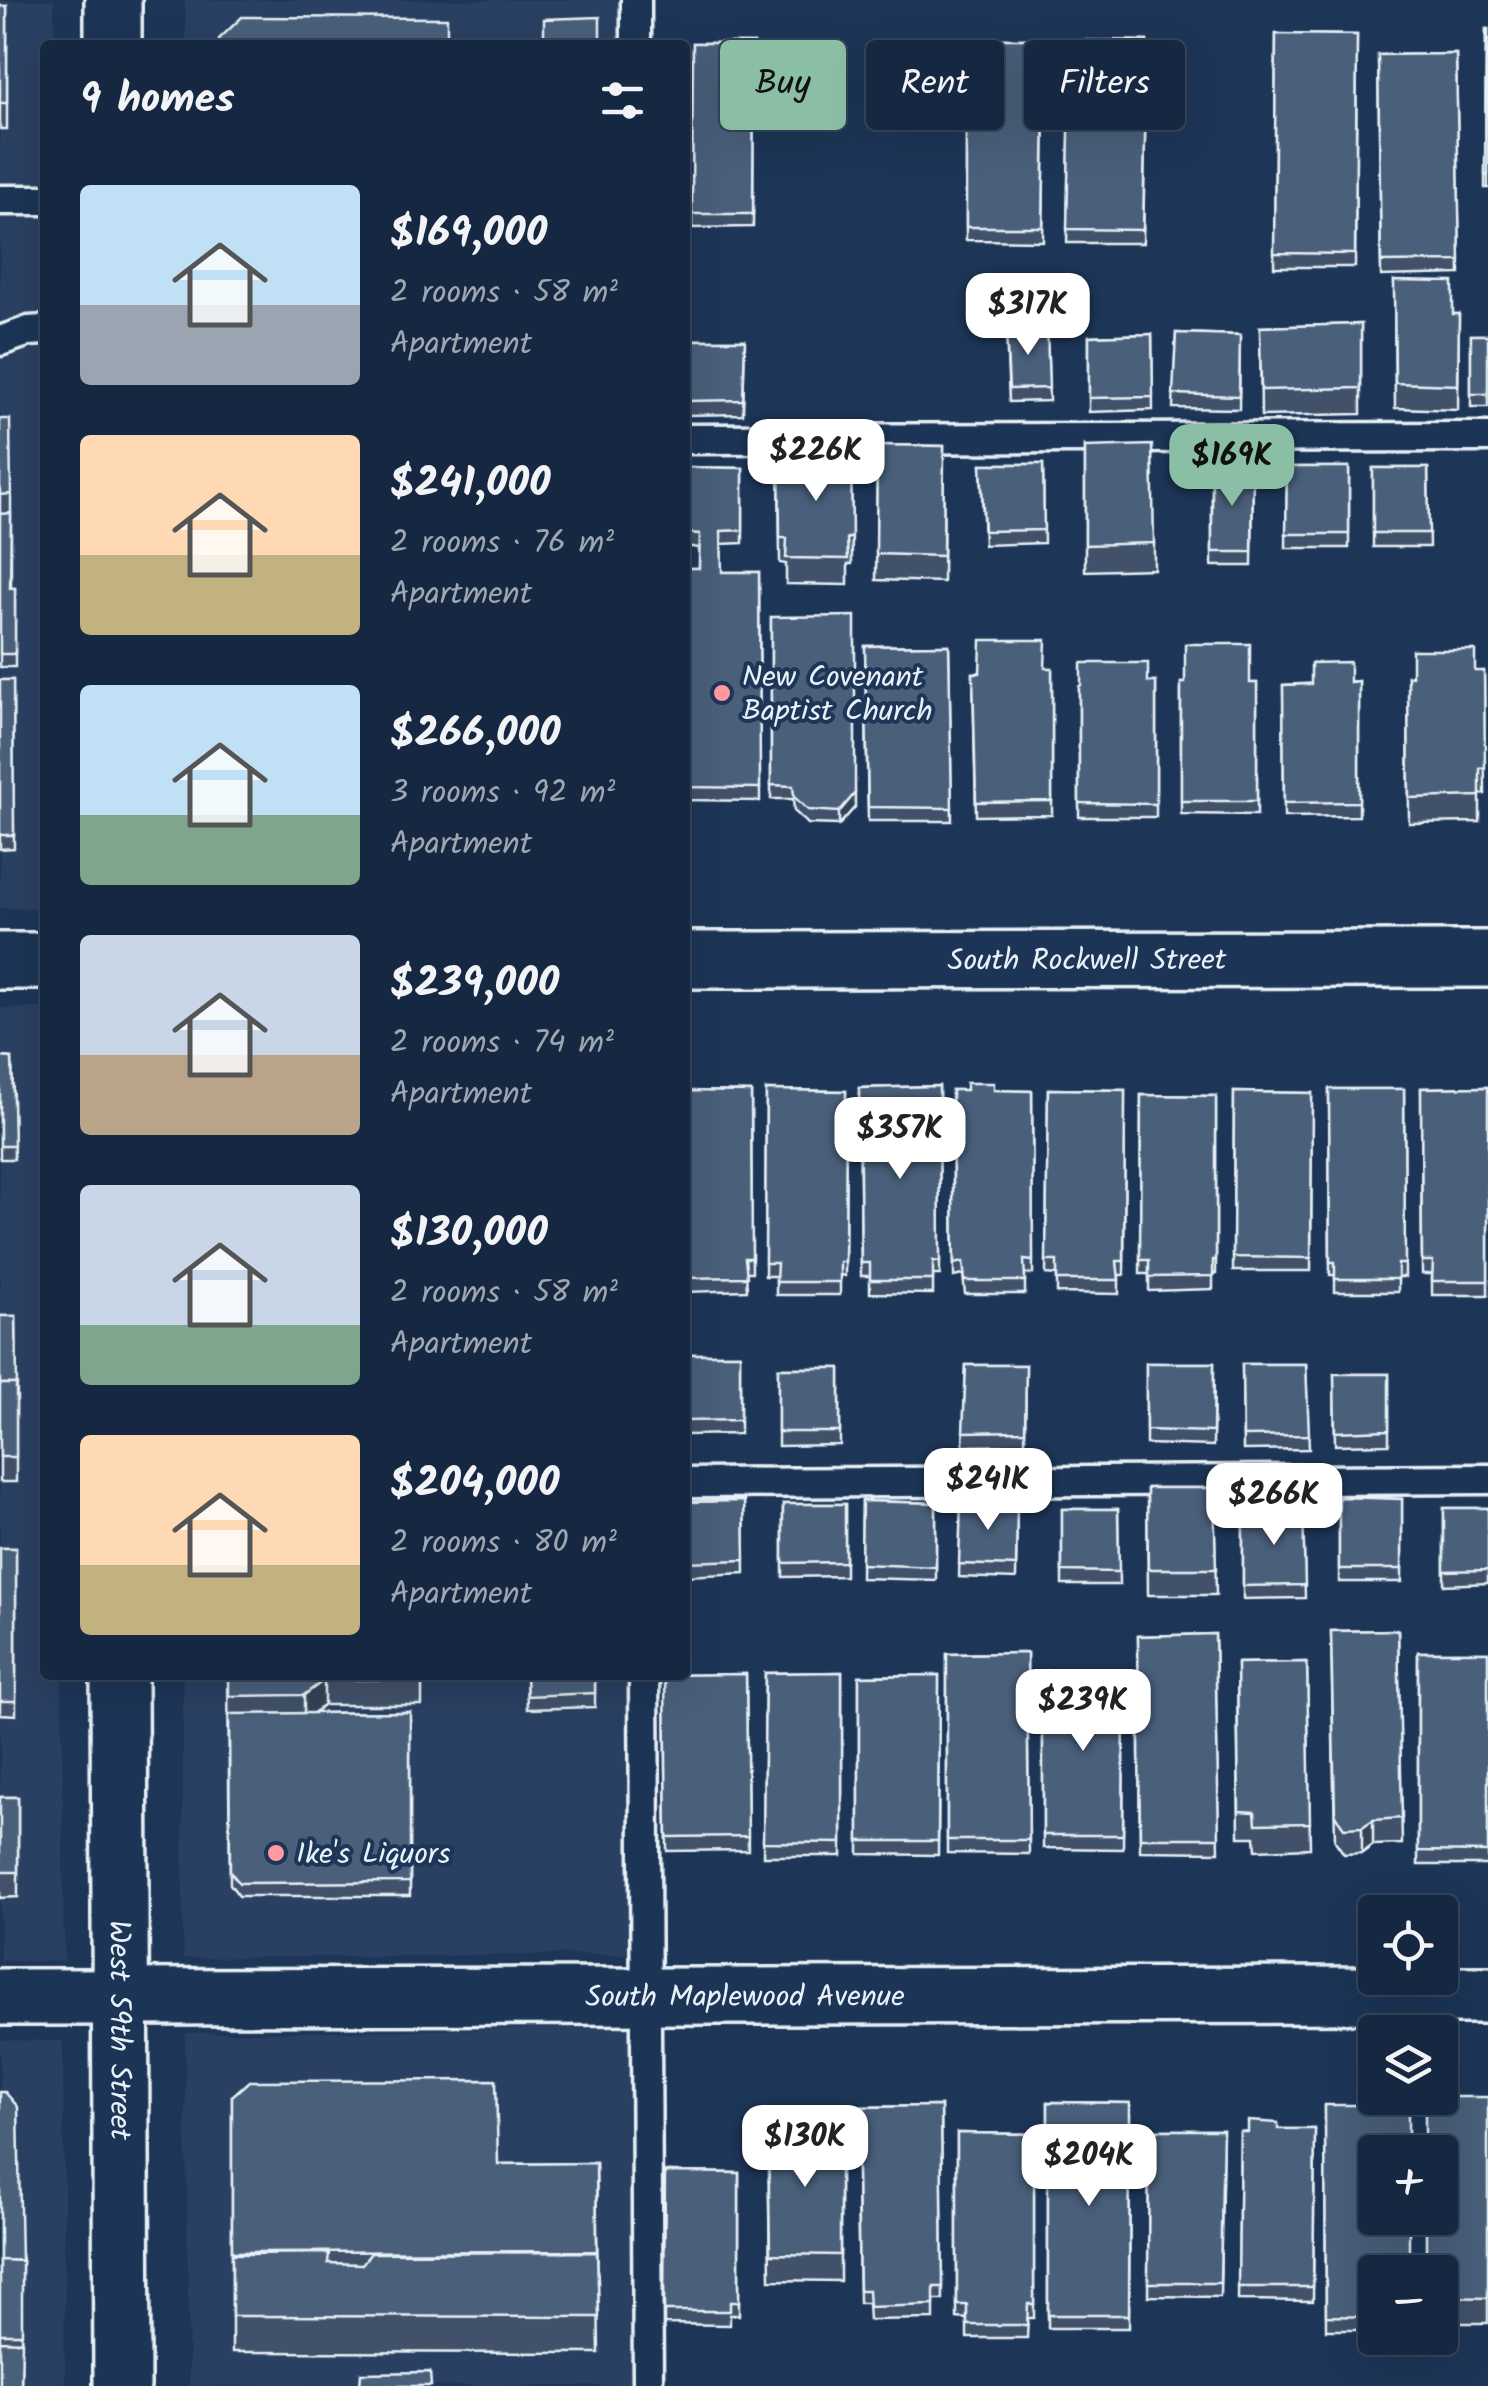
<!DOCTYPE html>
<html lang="en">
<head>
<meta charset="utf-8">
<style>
  body { margin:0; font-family:Kalam,sans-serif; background:#23344c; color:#f1f3f6; height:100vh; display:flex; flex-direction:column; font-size:38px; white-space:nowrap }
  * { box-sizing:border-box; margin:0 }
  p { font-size:32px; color:#9ea6b1 }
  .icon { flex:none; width:55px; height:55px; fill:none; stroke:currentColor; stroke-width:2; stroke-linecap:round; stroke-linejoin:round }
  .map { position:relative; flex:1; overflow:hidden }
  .panel { position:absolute; left:40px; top:40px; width:650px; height:1640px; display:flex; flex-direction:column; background:#162841; border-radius:10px; box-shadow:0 10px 40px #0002,0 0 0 2px #35445a }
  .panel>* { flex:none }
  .hud { position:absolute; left:720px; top:40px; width:618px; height:90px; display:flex; gap:20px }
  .tools { position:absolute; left:1358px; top:1895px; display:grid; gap:20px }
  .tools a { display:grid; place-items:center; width:100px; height:100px; border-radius:10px; background:#162841; box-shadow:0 10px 40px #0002,0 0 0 2px #35445a; font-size:50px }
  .price { position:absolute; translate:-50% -85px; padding:0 22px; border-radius:20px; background:#fff; color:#222; font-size:32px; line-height:65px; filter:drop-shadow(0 2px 5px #0008) }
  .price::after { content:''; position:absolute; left:50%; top:60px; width:30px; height:22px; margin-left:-15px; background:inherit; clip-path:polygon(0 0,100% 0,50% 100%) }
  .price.on { background:#8abfa5; color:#111 }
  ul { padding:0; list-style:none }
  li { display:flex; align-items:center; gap:30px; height:250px; padding:0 40px }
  li span { display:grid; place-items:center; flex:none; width:280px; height:200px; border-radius:10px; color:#555 }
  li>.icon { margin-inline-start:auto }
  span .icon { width:120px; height:120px; fill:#fffc; stroke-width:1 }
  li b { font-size:42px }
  h2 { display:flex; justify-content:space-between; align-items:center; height:120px; padding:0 40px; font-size:42px }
  .chip { padding:0 35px; border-radius:10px; background:#162841; box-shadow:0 10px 40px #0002,0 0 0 2px #35445a; font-size:35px; line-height:90px }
  .chip.on { background:#8abfa5; color:#111 }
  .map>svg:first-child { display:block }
  .built { fill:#2a4162 }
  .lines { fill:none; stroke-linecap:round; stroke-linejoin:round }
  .lane-casing { stroke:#e8f1f8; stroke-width:35 }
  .street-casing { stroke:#e8f1f8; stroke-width:62 }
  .secondary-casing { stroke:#e8f1f8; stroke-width:62 }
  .lane { stroke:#1d3557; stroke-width:28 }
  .street { stroke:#1d3557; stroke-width:55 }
  .secondary { stroke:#1d3557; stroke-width:55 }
  .wall { fill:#3f5169; stroke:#e8f1f8; stroke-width:2.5 }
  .shaded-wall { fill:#334255; stroke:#e8f1f8; stroke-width:2.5 }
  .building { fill:#495e7a; stroke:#e8f1f8; stroke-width:2.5 }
  .poi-dot { fill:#ff9aa2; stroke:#1d3557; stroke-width:4 }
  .labels { text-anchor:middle; stroke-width:8; stroke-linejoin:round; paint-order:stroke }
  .poi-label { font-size:30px; fill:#e8f1f8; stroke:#1d3557; text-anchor:start }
  .street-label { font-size:30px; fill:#e8f1f8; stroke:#1d3557 }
</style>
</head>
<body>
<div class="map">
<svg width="1488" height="2386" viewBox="0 0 1488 2386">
  <rect width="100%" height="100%" fill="#1d3557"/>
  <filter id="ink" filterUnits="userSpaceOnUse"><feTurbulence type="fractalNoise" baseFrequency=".01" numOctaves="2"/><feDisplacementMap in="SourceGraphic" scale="20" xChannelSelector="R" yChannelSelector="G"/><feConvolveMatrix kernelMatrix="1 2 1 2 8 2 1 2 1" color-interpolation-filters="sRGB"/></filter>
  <g filter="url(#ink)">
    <g class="built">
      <polygon points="0,0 54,0 55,45 45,45 45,908 0,908"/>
      <polygon points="185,0 636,0 636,45 186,45"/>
      <polygon points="0,1008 45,1008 45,1675 62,1675 64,1961 0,1961"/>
      <polygon points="183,1675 644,1675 646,1954 183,1958"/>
      <polygon points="647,2027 648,2386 189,2386 185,2033"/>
      <polygon points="0,2040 63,2041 65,2386 0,2386"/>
    </g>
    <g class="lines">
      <g class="lane-casing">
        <g id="lane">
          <polyline points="636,0 636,45"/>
          <polyline points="0,200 45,200"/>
          <polyline points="0,341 29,331 45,330"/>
          <polyline points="685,439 1488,437"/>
          <polyline points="685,1483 1488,1479"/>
          <polyline points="644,1675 648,2386"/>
        </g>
      </g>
      <g class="street-casing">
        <g id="street">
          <path id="s1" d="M685,960l803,-1"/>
          <polyline points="0,961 45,961"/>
          <path id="s2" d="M0,1997l1488,-2"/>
        </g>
      </g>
      <g class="secondary-casing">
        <g id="secondary">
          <polyline points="113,0 113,45"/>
          <path id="s3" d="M119,1675l3,711"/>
        </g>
      </g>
      <use href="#lane" class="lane"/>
      <use href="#street" class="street"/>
      <use href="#secondary" class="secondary"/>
    </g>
    <g class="wall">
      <rect x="0" y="6" width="7" height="123"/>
      <polygon points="1486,29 1488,29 1488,188 1485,188"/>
      <polygon points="1276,34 1357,35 1355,267 1274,267"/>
      <polygon points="966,39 1046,39 1043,241 966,240"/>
      <polygon points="1071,40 1147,41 1143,243 1067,243"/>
      <polygon points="693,43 754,43 753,227 692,228"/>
      <polygon points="1456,54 1460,274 1381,276 1378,55"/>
      <polygon points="1394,281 1453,314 1459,314 1458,410 1395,408"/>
      <polygon points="1361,324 1361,414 1261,416 1260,327"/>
      <polygon points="1047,328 1049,401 1009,402 1006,329"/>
      <polygon points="1176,333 1240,335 1239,409 1173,408"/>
      <polygon points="1152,334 1153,410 1089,412 1089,336"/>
      <rect x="1471" y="335" width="17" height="72"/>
      <polygon points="685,340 745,340 743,414 685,415"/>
      <polygon points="0,419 11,494 11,588 15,588 15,667 0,667"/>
      <polygon points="877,445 944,446 943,582 876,580"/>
      <polygon points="1085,447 1154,543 1154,569 1085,571"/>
      <polygon points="779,453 851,453 852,564 848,564 848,585 786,584 786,564 780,563"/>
      <polygon points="981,464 1043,464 1044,543 984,545"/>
      <polygon points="1212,466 1253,466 1252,566 1212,566"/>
      <polygon points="685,467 743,468 743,543 721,544 722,572 759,572 760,801 685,800 685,568 699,568 699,548 685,546"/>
      <polygon points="1287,467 1349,467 1349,548 1286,548"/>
      <polygon points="1373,468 1428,468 1429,547 1373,547"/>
      <polygon points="771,617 855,807 839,825 808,824 794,811 793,799 771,799"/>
      <polygon points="949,645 952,821 868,821 865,646"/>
      <polygon points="1052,668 1052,815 976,816 973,673"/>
      <polygon points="1484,671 1485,794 1480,794 1480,822 1409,823 1408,676"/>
      <polygon points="0,680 13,680 14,848 0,849"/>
      <polygon points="1359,681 1359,816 1284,817 1283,685"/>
      <polygon points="1148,682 1156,682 1156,817 1079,817 1079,687"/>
      <polygon points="1181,683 1257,683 1257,815 1181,814"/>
      <polygon points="0,1057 12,1058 14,1159 0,1159"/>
      <polygon points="939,1086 940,1275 933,1275 933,1294 870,1293 870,1276 861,1276 859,1088"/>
      <polygon points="1488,1087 1488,1295 1432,1295 1432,1274 1422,1274 1421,1088"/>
      <polygon points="1048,1089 1125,1090 1124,1275 1119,1275 1119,1294 1057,1293 1057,1275 1046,1274"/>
      <polygon points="1329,1089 1404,1089 1405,1277 1398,1277 1398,1292 1335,1292 1335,1275 1330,1275"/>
      <polygon points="766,1090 846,1091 845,1276 840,1275 840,1295 776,1295 776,1276 765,1276"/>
      <polygon points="952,1090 1032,1091 1033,1274 1025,1274 1025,1294 965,1294 963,1275 954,1277"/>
      <polygon points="685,1091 751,1092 752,1272 746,1272 747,1290 685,1292"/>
      <polygon points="1234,1092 1312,1093 1311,1271 1233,1271"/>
      <polygon points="1141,1095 1216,1096 1216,1274 1213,1274 1213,1289 1149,1291 1149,1274 1140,1274"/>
      <polygon points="0,1316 16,1316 17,1400 16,1400 16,1482 0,1482"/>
      <polygon points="685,1354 740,1354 740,1434 685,1435"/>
      <polygon points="1146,1363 1214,1363 1213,1446 1146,1444"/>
      <polygon points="1242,1364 1306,1364 1309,1449 1243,1450"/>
      <polygon points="966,1365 1026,1365 1025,1445 963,1446"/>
      <polygon points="778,1368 840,1368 840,1445 778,1446"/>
      <polygon points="1334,1374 1389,1374 1389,1444 1335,1445"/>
      <polygon points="1147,1488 1214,1488 1216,1595 1148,1595"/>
      <polygon points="1339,1497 1402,1499 1402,1582 1339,1582"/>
      <polygon points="961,1500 1017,1502 1016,1579 959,1577"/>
      <polygon points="744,1501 745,1573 685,1576 685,1502"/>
      <polygon points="862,1501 936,1503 936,1580 861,1578"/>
      <polygon points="783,1504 845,1504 845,1576 783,1577"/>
      <polygon points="1444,1508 1488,1508 1488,1583 1444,1585"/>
      <polygon points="1062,1509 1118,1509 1119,1585 1062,1585"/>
      <polygon points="1303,1510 1305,1598 1243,1599 1243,1511"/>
      <polygon points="0,1548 16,1548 16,1715 0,1714"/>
      <polygon points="1398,1630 1402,1844 1373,1845 1362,1853 1344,1854 1335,1841 1331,1631"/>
      <polygon points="1215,1634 1219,1852 1140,1851 1138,1636"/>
      <rect x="1418" y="1652" width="70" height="213"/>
      <polygon points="1027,1653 1029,1854 947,1853 947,1654"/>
      <polygon points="1307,1662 1310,1848 1256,1850 1255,1837 1239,1837 1237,1663"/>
      <polygon points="1048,1671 1117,1691 1124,1691 1123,1849 1043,1848 1043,1693 1049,1693"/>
      <polygon points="842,1672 842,1856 763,1856 765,1673"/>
      <polygon points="746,1674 748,1850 667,1851 665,1675"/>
      <polygon points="228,1675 422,1675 422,1705 324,1705 314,1713 410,1712 410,1896 239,1896 230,1884"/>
      <polygon points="526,1675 595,1675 595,1707 527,1709"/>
      <polygon points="939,1675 938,1855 859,1854 859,1676"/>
      <polygon points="0,1797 18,1797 18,1897 0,1898"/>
      <polygon points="0,2092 22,2261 21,2386 0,2386"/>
      <polygon points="232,2096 498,2164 596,2163 599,2353 232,2352"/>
      <polygon points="1488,2097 1488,2323 1440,2323 1440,2272"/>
      <polygon points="1048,2102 1130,2103 1129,2328 1048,2328"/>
      <polygon points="1325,2105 1375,2272 1375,2330 1326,2330"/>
      <polygon points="941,2106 943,2300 934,2300 934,2319 869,2320 868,2303 859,2303 856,2107"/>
      <polygon points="768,2127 840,2127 840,2281 770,2280"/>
      <polygon points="1278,2129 1315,2129 1313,2301 1238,2300 1240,2132"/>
      <polygon points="1149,2130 1223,2130 1220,2297 1148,2296"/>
      <polygon points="957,2133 1034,2134 1034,2318 1028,2318 1027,2338 967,2338 967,2319 957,2318"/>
      <polygon points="665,2172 739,2173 739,2315 730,2315 730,2325 664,2324"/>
    </g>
    <g class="shaded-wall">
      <polygon points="855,793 855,807 839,825 839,812"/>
      <polygon points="324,1680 324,1705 304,1720 304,1695"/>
      <polygon points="1373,1820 1373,1845 1362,1853 1362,1827"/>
    </g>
    <g class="building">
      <rect x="0" y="6" width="7" height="97"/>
      <polygon points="242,17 447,18 447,45 219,45 219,39"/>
      <polygon points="600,17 600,45 544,45 544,19"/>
      <polygon points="1486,29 1488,29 1488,175 1485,175"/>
      <polygon points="1276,34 1357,35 1355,254 1274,253"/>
      <polygon points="966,39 1046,39 1043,227 966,227"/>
      <polygon points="1071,40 1147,41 1143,230 1067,229"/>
      <polygon points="693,43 754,43 753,214 692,214"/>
      <polygon points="1456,54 1460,261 1381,262 1378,55"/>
      <polygon points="1394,281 1453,282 1453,314 1459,314 1458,385 1395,383"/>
      <polygon points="1361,324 1361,388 1261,390 1260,327"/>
      <polygon points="1047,328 1049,388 1009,389 1006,329"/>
      <polygon points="1176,333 1240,335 1239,396 1173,394"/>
      <polygon points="1152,334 1153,397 1089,398 1089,336"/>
      <rect x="1471" y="335" width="17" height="59"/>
      <polygon points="685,340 745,340 743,400 685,401"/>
      <polygon points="0,419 10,419 11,494 0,495"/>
      <polygon points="877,445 944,446 943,556 876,554"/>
      <polygon points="1152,445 1154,543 1085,545 1085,447"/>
      <polygon points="779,453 851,453 852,538 847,538 848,559 786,558 787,538 780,538"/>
      <polygon points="981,464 1043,464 1044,530 984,531"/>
      <polygon points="1212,466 1253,466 1252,552 1212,552"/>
      <polygon points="685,467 743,468 743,530 721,531 722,572 759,572 760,788 685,787 685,568 699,568 700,534 685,533"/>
      <polygon points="1287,467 1349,467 1349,534 1286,534"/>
      <polygon points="1373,468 1428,468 1429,533 1373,533"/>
      <polygon points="11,513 10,588 15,588 15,654 0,654 0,514"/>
      <polygon points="855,616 855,793 839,812 808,810 794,797 793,786 771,785 771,617"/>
      <polygon points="981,640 1046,640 1045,668 1052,668 1052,801 976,802 973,673 980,673"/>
      <polygon points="1185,644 1250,644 1250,683 1257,683 1257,801 1181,801 1181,683 1185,683"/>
      <polygon points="949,645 952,808 868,807 865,646"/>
      <polygon points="1412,650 1475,650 1475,671 1484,671 1485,768 1480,768 1480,796 1409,798 1408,676 1412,676"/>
      <polygon points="1350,662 1350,682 1359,681 1359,802 1284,803 1283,685 1311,684 1311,663"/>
      <polygon points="1081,663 1148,663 1148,682 1156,682 1156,804 1079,803 1079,687 1081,685"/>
      <polygon points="0,680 13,680 14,835 0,835"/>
      <polygon points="0,1057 12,1058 14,1146 0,1146"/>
      <polygon points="966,1083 994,1083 994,1090 1032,1091 1033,1261 1024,1260 1025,1281 965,1281 963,1262 954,1264 952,1090 966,1090"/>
      <polygon points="939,1086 940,1262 933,1261 933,1280 870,1280 870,1263 861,1263 859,1088"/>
      <polygon points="1488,1087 1488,1281 1432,1281 1433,1261 1422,1261 1421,1088"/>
      <polygon points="1048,1089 1125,1090 1124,1261 1117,1261 1119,1280 1057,1280 1057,1261 1046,1261"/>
      <polygon points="1329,1089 1404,1089 1405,1264 1398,1264 1398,1279 1335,1279 1335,1262 1330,1262"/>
      <polygon points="766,1090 846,1091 845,1262 840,1262 840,1282 776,1282 777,1263 765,1263"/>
      <polygon points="685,1091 751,1092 752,1258 745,1258 747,1277 685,1278"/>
      <polygon points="1234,1092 1312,1093 1311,1258 1233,1257"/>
      <polygon points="1141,1095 1216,1096 1216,1260 1213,1260 1213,1276 1149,1277 1149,1260 1140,1260"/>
      <polygon points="0,1316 16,1316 17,1387 16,1384 0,1384"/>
      <polygon points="685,1354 740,1354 740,1420 685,1421"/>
      <polygon points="1146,1363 1214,1363 1213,1432 1146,1430"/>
      <polygon points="1242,1364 1306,1364 1309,1435 1243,1436"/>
      <polygon points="966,1365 1026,1365 1025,1431 963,1432"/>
      <rect x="778" y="1368" width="62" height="64"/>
      <polygon points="1334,1374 1389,1374 1389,1430 1335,1432"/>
      <rect x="0" y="1384" width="16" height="73"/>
      <polygon points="1147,1488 1214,1488 1216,1569 1148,1569"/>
      <polygon points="1339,1497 1402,1499 1402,1569 1339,1569"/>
      <polygon points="961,1500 1017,1502 1016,1566 959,1564"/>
      <polygon points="744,1501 745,1560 685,1562 685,1502"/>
      <polygon points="862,1501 936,1503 936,1567 861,1564"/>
      <polygon points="783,1504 845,1504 845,1562 783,1563"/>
      <polygon points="1444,1508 1488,1508 1488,1570 1444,1571"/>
      <polygon points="1062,1509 1118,1509 1119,1572 1062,1571"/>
      <polygon points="1303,1510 1305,1585 1243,1586 1243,1511"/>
      <rect x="0" y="1548" width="16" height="153"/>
      <polygon points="1398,1630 1402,1818 1373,1820 1362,1827 1344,1828 1335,1815 1331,1631"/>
      <polygon points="1215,1634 1219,1838 1140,1838 1138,1636"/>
      <polygon points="1418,1652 1488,1652 1488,1852 1418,1851"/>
      <polygon points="1027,1653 1029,1840 947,1840 947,1654"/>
      <polygon points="1307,1662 1310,1823 1256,1824 1255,1812 1239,1811 1237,1663"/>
      <polygon points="1048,1671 1117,1671 1117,1691 1124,1691 1123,1835 1043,1835 1043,1693 1050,1693"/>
      <polygon points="842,1672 842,1843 763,1842 765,1673"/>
      <polygon points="746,1674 748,1836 667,1837 665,1675"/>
      <polygon points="229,1675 422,1675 422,1679 324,1680 304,1695 229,1696"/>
      <polygon points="526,1675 595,1675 595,1693 527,1696"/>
      <polygon points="939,1675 938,1841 859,1841 859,1676"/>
      <polygon points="410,1712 410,1882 239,1883 230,1871 229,1714"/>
      <rect x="0" y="1797" width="18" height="75"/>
      <polygon points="496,2080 498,2164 596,2163 597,2251 232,2252 232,2096 249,2081"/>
      <polygon points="0,2092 5,2092 18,2107 21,2261 0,2260"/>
      <polygon points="1440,2097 1488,2097 1488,2298 1440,2297 1440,2272 1426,2272 1426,2218 1440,2218 1440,2152 1425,2152 1425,2098"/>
      <polygon points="1048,2102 1130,2103 1129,2315 1048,2315"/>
      <polygon points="1325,2105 1408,2105 1408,2152 1375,2152 1375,2218 1409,2218 1409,2272 1375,2272 1375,2317 1326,2316"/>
      <polygon points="941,2106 943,2287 934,2287 934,2305 869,2307 868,2290 859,2290 856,2107"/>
      <polygon points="1248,2121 1278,2123 1278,2129 1315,2129 1313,2287 1238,2287 1240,2132 1248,2132"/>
      <polygon points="768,2127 840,2127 840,2255 770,2254"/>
      <polygon points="1149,2130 1223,2130 1220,2283 1148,2283"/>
      <polygon points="957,2133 1034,2134 1034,2304 1028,2304 1027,2325 967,2325 967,2305 957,2305"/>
      <polygon points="665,2172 739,2173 739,2302 730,2302 730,2311 664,2311"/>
      <polygon points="597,2252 599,2317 232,2316 232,2254 329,2253 328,2263 362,2264 371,2253"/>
      <polygon points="0,2260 22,2261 22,2334 0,2334"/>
      <polygon points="0,2341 22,2342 21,2386 0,2386"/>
      <polygon points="430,2372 431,2386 360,2386 361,2373"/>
    </g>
  </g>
  <g class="poi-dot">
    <circle cx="722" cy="693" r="10"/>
    <circle cx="276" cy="1853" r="10"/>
  </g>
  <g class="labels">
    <g class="poi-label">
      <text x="742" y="686">New Covenant<tspan x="742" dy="34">Baptist Church</tspan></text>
      <text x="296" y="1863">Ike's Liquors</text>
    </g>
    <g class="street-label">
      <text dy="10" stroke="none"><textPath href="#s1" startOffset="402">South Rockwell Street</textPath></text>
      <text dy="10" stroke="none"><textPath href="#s2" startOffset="745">South Maplewood Avenue</textPath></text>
      <text dy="10" stroke="none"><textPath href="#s3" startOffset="355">West 59th Street</textPath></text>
    </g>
  </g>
</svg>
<div class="tools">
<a><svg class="icon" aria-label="locate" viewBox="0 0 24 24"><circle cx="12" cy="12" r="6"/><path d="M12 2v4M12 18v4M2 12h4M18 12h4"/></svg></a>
<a><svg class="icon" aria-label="layers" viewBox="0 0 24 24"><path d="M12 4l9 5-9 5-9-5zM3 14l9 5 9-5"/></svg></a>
<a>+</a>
<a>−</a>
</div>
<b class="price" style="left:1028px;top:358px">$317K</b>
<b class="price" style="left:816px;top:504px">$226K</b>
<b class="price on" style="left:1232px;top:509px">$169K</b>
<b class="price" style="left:900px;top:1182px">$357K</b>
<b class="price" style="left:988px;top:1533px">$241K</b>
<b class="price" style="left:1274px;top:1548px">$266K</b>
<b class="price" style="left:1083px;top:1754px">$239K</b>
<b class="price" style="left:805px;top:2190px">$130K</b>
<b class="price" style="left:1089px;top:2209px">$204K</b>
<div class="hud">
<a class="chip on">Buy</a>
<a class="chip">Rent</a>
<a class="chip">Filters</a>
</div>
<section class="panel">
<h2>9 homes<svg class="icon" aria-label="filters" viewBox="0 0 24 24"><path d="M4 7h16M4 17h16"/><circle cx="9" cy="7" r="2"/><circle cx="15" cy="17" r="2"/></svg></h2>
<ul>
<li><span style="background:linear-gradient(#bfe0f5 60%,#9aa5b1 0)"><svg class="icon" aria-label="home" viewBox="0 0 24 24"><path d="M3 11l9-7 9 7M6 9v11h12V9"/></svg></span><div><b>$169,000</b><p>2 rooms · 58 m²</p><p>Apartment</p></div></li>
<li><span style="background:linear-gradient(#ffd9b3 60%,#c2b280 0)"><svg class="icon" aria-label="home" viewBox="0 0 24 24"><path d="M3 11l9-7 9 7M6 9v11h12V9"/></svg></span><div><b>$241,000</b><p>2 rooms · 76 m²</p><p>Apartment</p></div></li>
<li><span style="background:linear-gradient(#bfe0f5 65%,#7fa58c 0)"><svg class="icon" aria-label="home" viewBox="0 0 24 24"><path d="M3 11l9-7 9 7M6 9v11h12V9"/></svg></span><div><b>$266,000</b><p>3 rooms · 92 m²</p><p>Apartment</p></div></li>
<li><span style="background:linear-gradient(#c9d6e8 60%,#b9a48a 0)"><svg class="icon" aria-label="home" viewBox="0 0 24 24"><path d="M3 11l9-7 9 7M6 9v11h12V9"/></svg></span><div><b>$239,000</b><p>2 rooms · 74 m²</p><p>Apartment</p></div></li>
<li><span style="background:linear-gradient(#c9d6e8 70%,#7fa58c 0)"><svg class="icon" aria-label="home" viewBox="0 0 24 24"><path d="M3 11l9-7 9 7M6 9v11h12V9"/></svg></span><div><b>$130,000</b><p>2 rooms · 58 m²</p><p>Apartment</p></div></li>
<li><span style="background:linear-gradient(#ffd9b3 65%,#c2b280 0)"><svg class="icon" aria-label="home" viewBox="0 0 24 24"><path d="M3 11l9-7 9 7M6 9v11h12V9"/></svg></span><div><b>$204,000</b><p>2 rooms · 80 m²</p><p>Apartment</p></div></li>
</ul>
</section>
</div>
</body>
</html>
